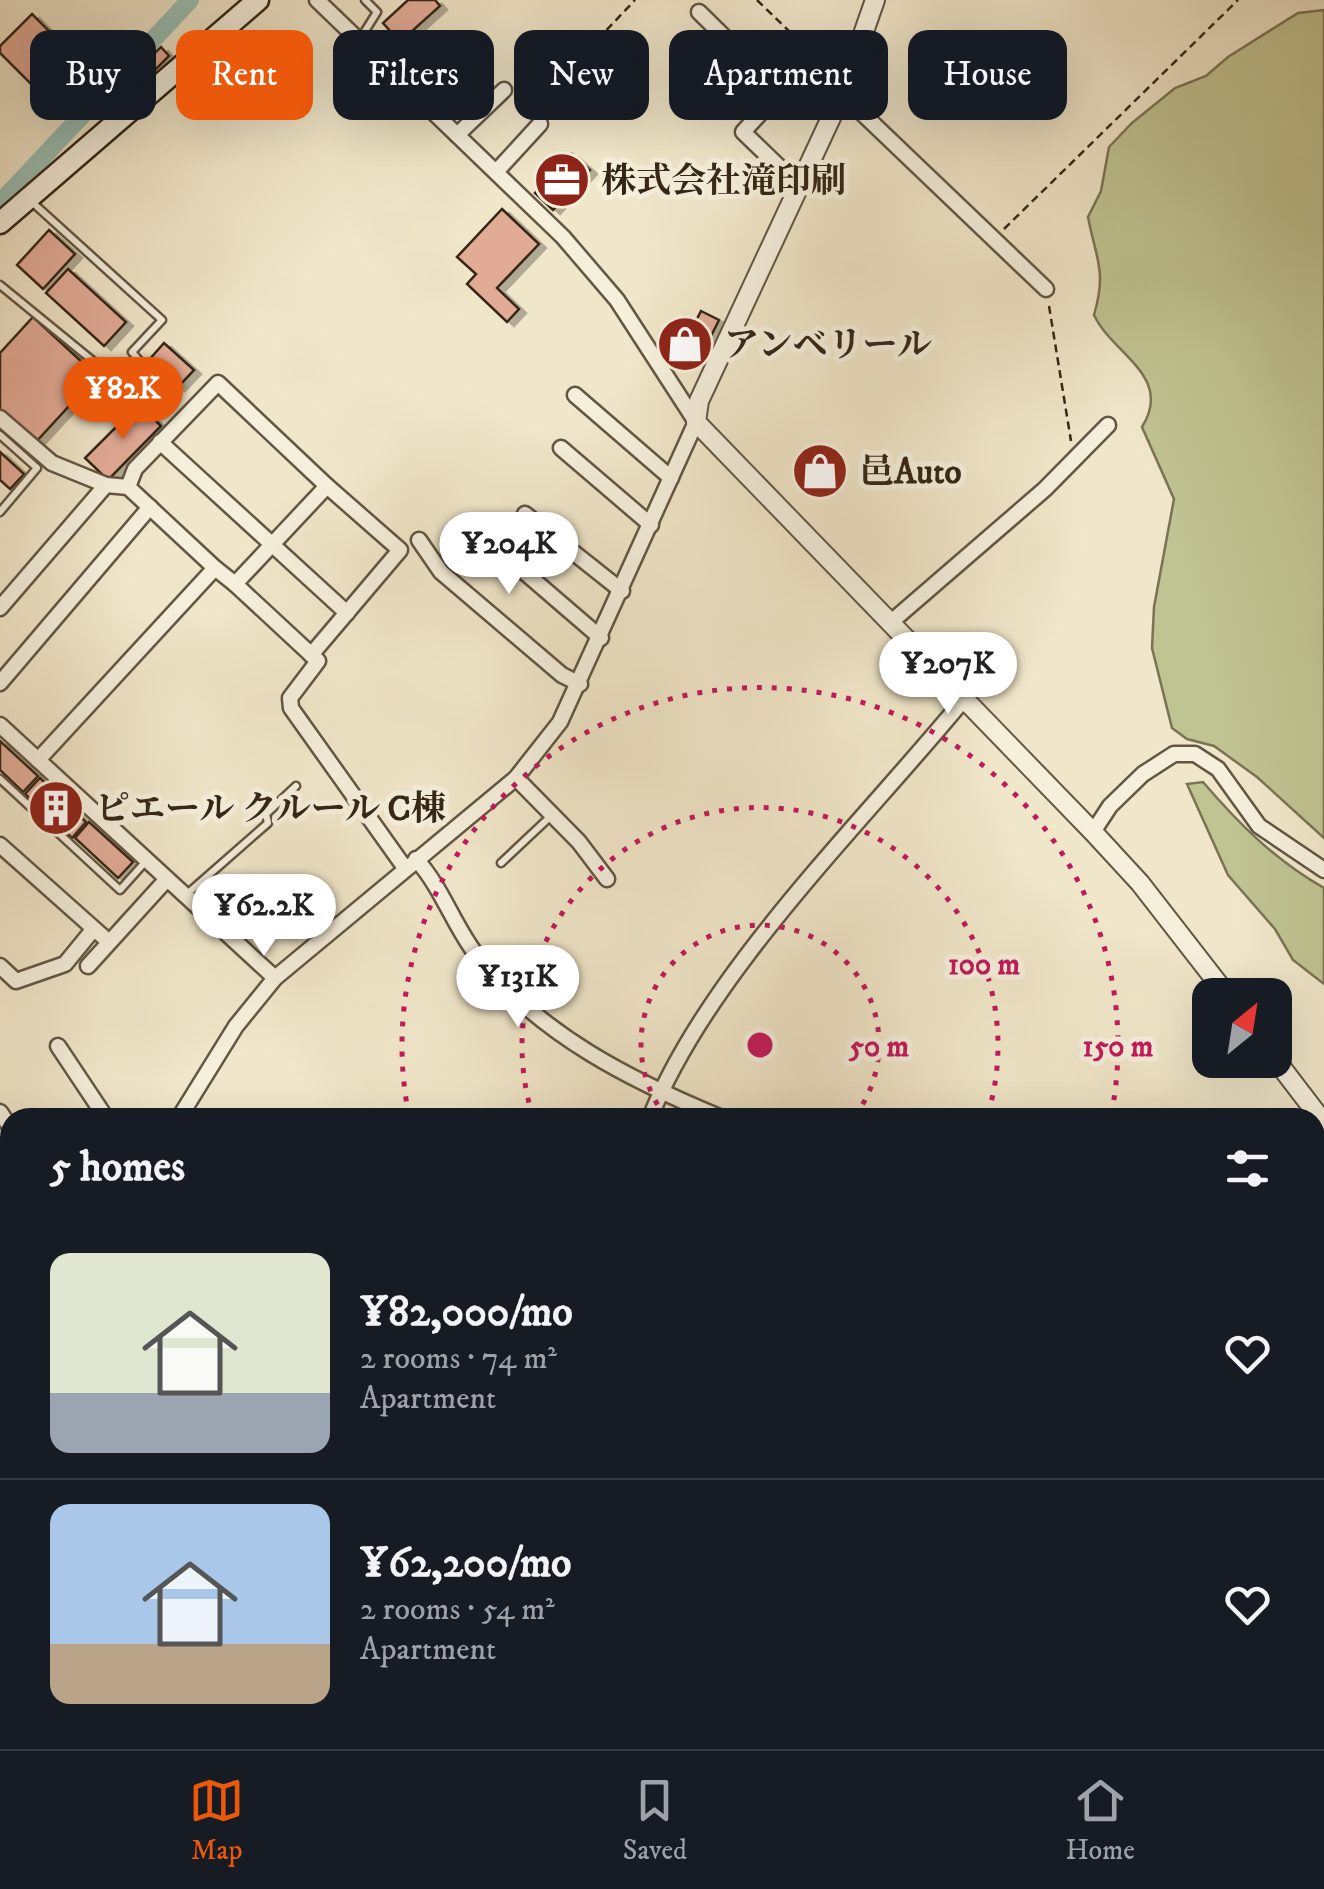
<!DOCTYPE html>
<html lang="en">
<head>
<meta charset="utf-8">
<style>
  body { margin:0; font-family:"IM FELL DW Pica","Noto Serif JP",serif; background:#242831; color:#f1f3f6; height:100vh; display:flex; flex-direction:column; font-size:38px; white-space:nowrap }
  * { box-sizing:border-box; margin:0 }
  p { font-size:32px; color:#9ea1a6 }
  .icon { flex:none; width:55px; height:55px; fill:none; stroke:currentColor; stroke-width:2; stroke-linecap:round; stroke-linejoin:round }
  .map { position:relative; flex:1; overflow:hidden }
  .panel { position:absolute; left:0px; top:1108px; width:1325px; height:642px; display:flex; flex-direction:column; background:#171b24; border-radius:30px 30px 0 0; box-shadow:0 10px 40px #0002 }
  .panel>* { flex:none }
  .top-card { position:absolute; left:30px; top:30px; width:1265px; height:90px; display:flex; gap:20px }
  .needle { width:65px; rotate:30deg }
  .fabs { position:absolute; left:1192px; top:978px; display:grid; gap:20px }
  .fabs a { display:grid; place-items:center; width:100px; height:100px; border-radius:20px; background:#171b24; box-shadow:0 10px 40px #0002; font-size:50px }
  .price { position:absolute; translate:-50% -85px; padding:0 22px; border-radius:35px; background:#fff; color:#222; font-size:32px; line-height:65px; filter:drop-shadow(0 2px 5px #0008) }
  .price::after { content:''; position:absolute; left:50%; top:60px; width:30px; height:22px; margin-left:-15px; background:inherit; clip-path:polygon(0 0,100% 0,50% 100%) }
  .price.current { background:#ea580c; color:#fff }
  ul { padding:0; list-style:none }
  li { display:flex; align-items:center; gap:30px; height:250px; padding:0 50px }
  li+li { border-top:2px solid #363941 }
  li span { display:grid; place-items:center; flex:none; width:280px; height:200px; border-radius:20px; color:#555 }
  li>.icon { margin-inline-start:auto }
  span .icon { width:120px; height:120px; fill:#fffc; stroke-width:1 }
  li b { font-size:42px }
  h2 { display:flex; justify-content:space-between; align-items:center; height:120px; padding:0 50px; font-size:42px }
  .pill { padding:0 35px; border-radius:20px; background:#171b24; box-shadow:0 10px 40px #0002; font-size:35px; line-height:90px }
  .pill.current { background:#ea580c; color:#fff }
  .menu { display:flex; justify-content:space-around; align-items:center; height:140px; border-top:2px solid #363941; background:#171b24; font-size:28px; color:#9ea1a6 }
  .menu a { display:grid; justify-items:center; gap:5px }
  .menu .current { color:#ea580c }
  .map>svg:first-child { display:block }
  .green { fill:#c0c392; stroke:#7a7454; stroke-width:2.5 }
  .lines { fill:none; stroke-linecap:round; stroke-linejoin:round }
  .canal { stroke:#9ac0b5; stroke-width:18 }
  .building { fill:#e2ab96; stroke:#342616; stroke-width:2.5; filter:url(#shadow) }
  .service-casing { stroke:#635643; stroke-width:11 }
  .minor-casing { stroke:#635643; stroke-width:19 }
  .tertiary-casing { stroke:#635643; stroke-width:22 }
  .secondary-casing { stroke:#342616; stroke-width:25 }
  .path { stroke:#342616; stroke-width:2.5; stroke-dasharray:8 5; stroke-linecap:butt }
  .service { stroke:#f5efdc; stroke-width:6 }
  .minor { stroke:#f5efdc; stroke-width:14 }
  .tertiary { stroke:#f5efdc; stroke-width:18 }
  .secondary { stroke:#f5efdc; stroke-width:20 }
  .ring { fill:none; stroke:#c2185b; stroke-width:5; stroke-dasharray:5 10 }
  .labels { text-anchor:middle; stroke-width:10; stroke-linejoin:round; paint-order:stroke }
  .poi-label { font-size:35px; font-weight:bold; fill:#342616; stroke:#f5efdc; text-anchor:start }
  .centre { fill:#c2185b; stroke:#f5efdc; stroke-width:5 }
  .ring-label { font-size:30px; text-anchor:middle; font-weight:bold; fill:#c2185b; stroke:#f5efdc; stroke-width:10; stroke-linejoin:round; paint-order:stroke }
</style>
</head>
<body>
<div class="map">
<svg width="1324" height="1749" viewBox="0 0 1324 1749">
  <defs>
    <filter id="shadow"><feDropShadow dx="7" dy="4" stdDeviation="0" flood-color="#0004"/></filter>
  </defs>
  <rect width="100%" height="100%" fill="#f0e6c9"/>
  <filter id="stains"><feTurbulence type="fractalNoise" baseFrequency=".002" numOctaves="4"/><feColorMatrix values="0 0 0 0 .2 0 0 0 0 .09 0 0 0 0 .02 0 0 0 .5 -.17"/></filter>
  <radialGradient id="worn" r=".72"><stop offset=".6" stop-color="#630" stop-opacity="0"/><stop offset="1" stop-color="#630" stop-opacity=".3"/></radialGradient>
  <g class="green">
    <path d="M1324,10v828l-67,-61 -43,-31 -27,-7 -15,-11 -20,-80 2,-41 20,-108 -32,-72c32,-51 -30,-73 -48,-112 13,-44 2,-56 -6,-98l13,-26 8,-44 23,-24 43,-35 31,-12 22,-19 70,-44z"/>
    <path d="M1203,782c36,42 73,79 121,106v96l-31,-24 -18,-31 -47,-54 -41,-91z"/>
  </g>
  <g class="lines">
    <polyline class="canal" points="0,203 190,0"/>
  </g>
  <g class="building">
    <polygon points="408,0 435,0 440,6 400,42 383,23"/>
    <polygon points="32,14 85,67 49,102 0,53 0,46"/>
    <polygon points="161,47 169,56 150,75 141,66"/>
    <polygon points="572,154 590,170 553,210 535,193"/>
    <polygon points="502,209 539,244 497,288 519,309 507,322 467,284 476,274 457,257"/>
    <polygon points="49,230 75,254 43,289 17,265"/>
    <polygon points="68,269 126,322 104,346 46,293"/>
    <polygon points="701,311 719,320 710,338 692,329"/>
    <polygon points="33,317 83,363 79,371 91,382 35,443 0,411 0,353"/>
    <polygon points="681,332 696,350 681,362 667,344"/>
    <polygon points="164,343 194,370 178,387 149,360"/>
    <polygon points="119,359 137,374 104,412 86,397"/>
    <polygon points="139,404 161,426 108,480 85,458"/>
    <polygon points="0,452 24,474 10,489 0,480"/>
    <polygon points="0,741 38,776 23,792 0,770"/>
    <polygon points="40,778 86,822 72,838 25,794"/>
    <polygon points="89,822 133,862 118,878 75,838"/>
  </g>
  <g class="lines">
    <g class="service-casing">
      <g id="service">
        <polyline points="360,39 377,12 365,0"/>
        <polyline points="33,203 162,320 132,352 148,371 131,391"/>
        <polyline points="0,285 93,361"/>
        <polyline points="0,435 37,468 0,512"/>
        <polyline points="0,779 120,890 146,861"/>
        <polyline points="501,863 552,815"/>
        <polyline points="186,895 268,823 266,814 296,786"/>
        <polyline points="0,1330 10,1314"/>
      </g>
    </g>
    <g class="minor-casing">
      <g id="minor">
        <polyline points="699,12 780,92 743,132 800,187"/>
        <polyline points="842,94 1046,289"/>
        <polyline points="457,135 504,90"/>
        <polyline points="496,172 540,124"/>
        <polyline points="575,395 671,478"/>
        <polyline points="0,418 52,463 106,485 128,487 215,568 38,760"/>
        <polyline points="160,442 347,613"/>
        <polyline points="561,448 651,525"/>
        <polyline points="128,487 135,469 218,383 327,486 235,584 215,568"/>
        <polyline points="525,514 622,591"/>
        <polyline points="471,526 601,638"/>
        <polyline points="419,540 441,572 562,675 580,684"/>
        <polyline points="235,584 318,661 290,698 291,708 405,868"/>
        <polyline points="0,608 106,485"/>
        <polyline points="890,623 1045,489 1108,425"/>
        <polyline points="311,655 400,550 327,486"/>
        <polyline points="0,683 150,507"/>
        <polyline points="0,725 275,978"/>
        <polyline points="516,778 579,842 607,879"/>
        <polyline points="1093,832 1110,806 1143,774 1174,754 1195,754 1218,769 1259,826 1324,870"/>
        <polyline points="0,845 109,942"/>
        <path d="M416,859c27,30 38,68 62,98 62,78 154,124 244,161"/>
        <polyline points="0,966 16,981 65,964 92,931"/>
        <polyline points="88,966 167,879"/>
        <polyline points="58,1046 106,1118"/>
        <polyline points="0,1112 10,1127"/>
        <polyline points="179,1118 236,1026 275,978 516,778 560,722 696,422 617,300 563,237 317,0"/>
        <path d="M650,1118c57,-145 214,-297 314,-419"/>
        <polyline points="0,1287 10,1300"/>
        <polyline points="0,1393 10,1376"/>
        <polyline points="0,1592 10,1599"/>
        <polyline points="0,1716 10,1703"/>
        <polyline points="384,1740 391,1749"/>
        <polyline points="1178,1740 1188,1749"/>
        <polyline points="82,1749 89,1740"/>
        <polyline points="497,1749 508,1740"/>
      </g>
    </g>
    <g class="tertiary-casing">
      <g id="tertiary">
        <polyline points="875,0 842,94 699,401 696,422 1093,832 1140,883 1227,995"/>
        <polyline points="1275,1059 1324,1123"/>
        <polyline points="1315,1512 1324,1500"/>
        <polyline points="1122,1749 1130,1740"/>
      </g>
    </g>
    <g class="secondary-casing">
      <polyline id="secondary" points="0,223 258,0"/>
    </g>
    <g class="path">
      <polyline points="757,0 830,71"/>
      <polyline points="551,112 580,82 581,57 635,0"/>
      <polyline points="1004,229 1238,0"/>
      <polyline points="1049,306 1071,441"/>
    </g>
    <use href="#service" class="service"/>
    <use href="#minor" class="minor"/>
    <use href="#tertiary" class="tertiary"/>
    <use href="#secondary" class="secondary"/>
  </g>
  <g class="ring">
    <path d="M666 1117A119 119 0 1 1 854 1117"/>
    <path d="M533 1117A238 238 0 1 1 987 1117"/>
    <path d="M409 1116A358 358 0 1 1 1111 1116"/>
  </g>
  <defs>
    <g id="office-disc" transform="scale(2.875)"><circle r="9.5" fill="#8f2418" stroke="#f5efdc"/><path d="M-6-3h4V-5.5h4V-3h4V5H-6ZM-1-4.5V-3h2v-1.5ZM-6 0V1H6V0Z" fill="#fff"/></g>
    <g id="shop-disc" transform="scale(2.875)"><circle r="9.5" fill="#8f2418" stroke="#f5efdc"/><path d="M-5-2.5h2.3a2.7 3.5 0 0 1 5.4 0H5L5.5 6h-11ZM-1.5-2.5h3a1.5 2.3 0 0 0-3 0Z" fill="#fff"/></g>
    <g id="building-disc" transform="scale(2.875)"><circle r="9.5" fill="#8f2418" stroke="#f5efdc"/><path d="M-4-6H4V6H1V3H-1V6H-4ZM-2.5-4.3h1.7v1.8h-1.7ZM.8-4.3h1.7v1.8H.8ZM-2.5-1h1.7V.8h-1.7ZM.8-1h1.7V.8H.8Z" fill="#fff"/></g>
  </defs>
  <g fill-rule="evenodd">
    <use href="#office-disc" x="562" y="180"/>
    <use href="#shop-disc" x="685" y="344"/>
    <use href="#shop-disc" x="820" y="471"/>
    <use href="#building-disc" x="56" y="808"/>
  </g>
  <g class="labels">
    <g class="poi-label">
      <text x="601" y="192">株式会社滝印刷</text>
      <text x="724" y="356">アンベリール</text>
      <text x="859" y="483">邑Auto</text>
      <text x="95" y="820">ピエール クルール C棟</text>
    </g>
  </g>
  <circle cx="760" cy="1045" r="15" class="centre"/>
  <g class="ring-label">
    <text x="984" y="974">100 m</text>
    <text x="879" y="1056">50 m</text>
    <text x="1118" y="1056">150 m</text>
  </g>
  <rect width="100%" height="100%" filter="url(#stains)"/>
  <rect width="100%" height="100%" fill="url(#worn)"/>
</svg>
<div class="fabs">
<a><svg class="needle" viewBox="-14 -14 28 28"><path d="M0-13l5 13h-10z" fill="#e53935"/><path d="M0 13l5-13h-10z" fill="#9ea1a6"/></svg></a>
</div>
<b class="price current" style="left:123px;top:442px">¥82K</b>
<b class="price" style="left:509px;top:597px">¥204K</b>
<b class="price" style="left:948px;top:717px">¥207K</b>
<b class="price" style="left:264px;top:959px">¥62.2K</b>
<b class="price" style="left:518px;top:1030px">¥131K</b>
<div class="top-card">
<a class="pill">Buy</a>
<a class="pill current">Rent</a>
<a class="pill">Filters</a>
<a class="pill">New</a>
<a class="pill">Apartment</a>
<a class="pill">House</a>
</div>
<section class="panel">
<h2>5 homes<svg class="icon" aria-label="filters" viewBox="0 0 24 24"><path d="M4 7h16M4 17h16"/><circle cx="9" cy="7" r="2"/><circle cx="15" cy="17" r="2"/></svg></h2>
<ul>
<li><span style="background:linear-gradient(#dfe7d0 70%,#9aa5b1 0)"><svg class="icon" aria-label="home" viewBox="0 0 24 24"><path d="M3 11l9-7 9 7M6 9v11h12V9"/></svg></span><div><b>¥82,000/mo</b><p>2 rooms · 74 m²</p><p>Apartment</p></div><svg class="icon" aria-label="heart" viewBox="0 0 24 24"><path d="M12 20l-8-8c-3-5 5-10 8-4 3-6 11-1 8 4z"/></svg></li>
<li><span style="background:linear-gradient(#a9c7e8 70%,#b9a48a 0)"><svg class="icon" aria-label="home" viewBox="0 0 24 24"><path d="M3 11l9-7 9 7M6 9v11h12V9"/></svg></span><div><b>¥62,200/mo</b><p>2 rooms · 54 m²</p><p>Apartment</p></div><svg class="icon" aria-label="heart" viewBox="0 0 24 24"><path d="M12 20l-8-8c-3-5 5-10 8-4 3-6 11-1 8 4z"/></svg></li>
</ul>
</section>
</div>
<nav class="menu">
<a class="current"><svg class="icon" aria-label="map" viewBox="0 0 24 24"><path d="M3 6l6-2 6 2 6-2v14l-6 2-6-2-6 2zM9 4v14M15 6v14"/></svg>Map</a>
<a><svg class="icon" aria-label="saved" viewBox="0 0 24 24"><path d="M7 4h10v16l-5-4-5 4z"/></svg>Saved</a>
<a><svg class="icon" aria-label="home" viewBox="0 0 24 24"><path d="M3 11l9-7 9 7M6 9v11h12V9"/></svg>Home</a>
</nav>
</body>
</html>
